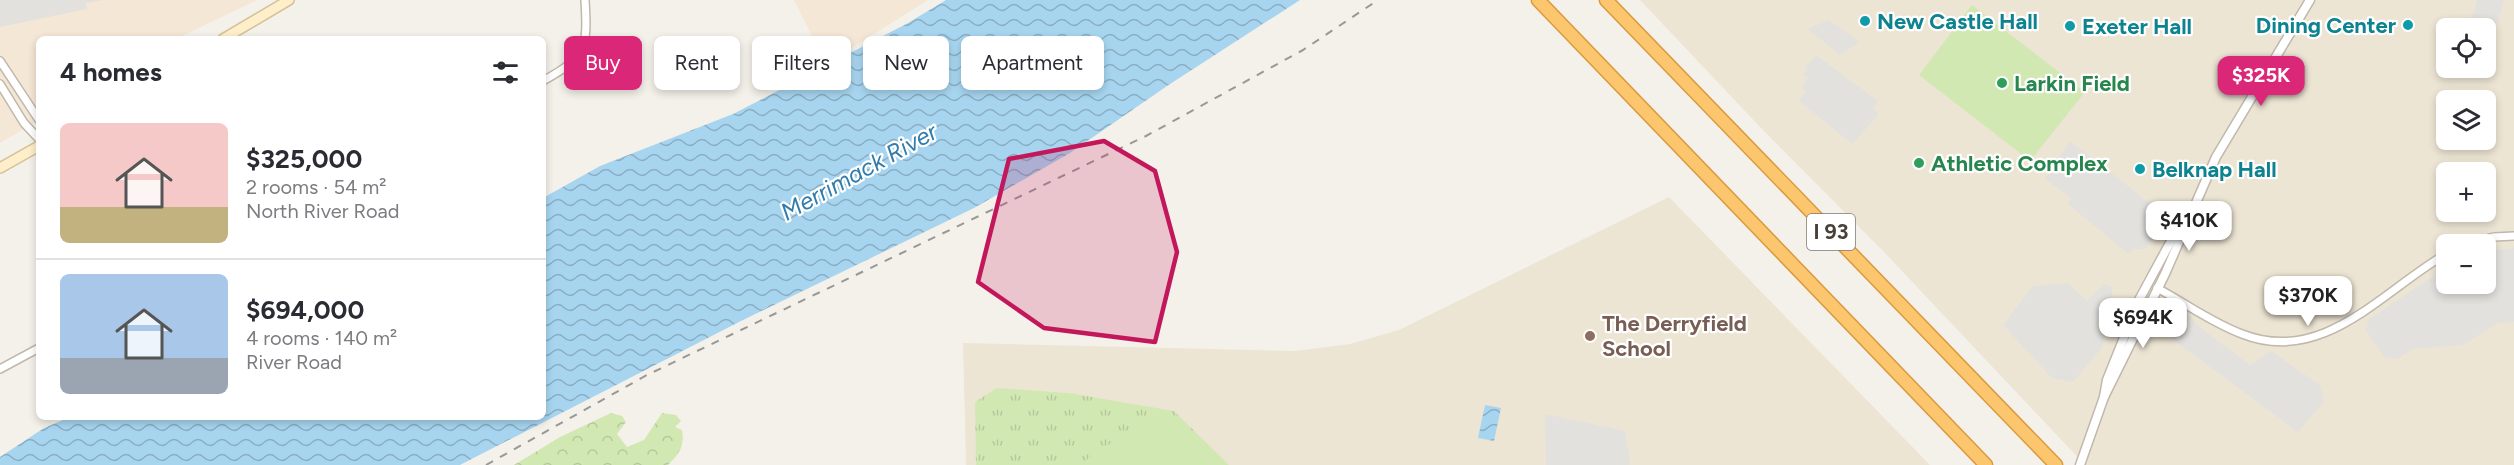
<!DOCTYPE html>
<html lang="en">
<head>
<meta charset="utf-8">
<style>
  body { margin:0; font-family:Figtree,sans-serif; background:#f2f2f3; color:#2b2b33; height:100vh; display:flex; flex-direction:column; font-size:22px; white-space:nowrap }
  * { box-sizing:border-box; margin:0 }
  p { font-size:20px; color:#7c7c81 }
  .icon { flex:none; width:33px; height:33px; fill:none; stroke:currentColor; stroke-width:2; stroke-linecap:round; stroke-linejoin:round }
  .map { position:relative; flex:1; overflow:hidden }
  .sheet { position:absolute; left:36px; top:36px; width:510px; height:384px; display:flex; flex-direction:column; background:#fff; border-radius:9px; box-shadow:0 3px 9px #0003 }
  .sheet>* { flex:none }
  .hud { position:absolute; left:564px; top:36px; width:570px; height:54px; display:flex; gap:12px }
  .tools { position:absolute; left:2436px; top:18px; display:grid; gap:12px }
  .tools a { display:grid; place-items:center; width:60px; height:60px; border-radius:9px; background:#fff; box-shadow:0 3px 9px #0003; font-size:30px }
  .price { position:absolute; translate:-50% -51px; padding:0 14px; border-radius:12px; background:#fff; color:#222; font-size:20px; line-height:39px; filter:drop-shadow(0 2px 3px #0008) }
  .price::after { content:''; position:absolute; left:50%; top:36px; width:18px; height:14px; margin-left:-9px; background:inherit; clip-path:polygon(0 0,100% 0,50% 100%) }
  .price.selected { background:#db2777; color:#fff }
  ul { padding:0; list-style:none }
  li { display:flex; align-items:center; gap:18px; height:150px; padding:0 24px }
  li+li { border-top:2px solid #e1e1e2 }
  li span { display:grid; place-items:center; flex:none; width:168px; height:120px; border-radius:9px; color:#555 }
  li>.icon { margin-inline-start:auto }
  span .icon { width:72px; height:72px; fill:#fffc; stroke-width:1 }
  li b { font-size:26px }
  h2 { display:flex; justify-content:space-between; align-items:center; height:72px; padding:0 24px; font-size:26px }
  .tag { padding:0 21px; border-radius:9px; background:#fff; box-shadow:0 3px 9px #0003; font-size:21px; line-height:54px }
  .tag.selected { background:#db2777; color:#fff }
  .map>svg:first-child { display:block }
  .commercial { fill:#f5e7d5 }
  .education { fill:#ede5d4; fill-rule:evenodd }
  .forest { fill:url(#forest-crowns) }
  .park { fill:url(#park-tufts) }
  .pitch { fill:#d2e8b3 }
  .parking { fill:#e3e1de }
  .water { fill:url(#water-waves) }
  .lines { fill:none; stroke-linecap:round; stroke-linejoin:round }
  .minor-casing { stroke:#c0b8ac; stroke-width:10 }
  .tertiary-casing { stroke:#c0b8ac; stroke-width:11 }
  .secondary-casing { stroke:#d3c29a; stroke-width:12 }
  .motorway-casing { stroke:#db9a3d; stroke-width:15 }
  .minor { stroke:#fff; stroke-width:7 }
  .tertiary { stroke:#fff; stroke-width:8 }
  .secondary { stroke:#feefca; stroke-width:9 }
  .motorway { stroke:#fbc66e; stroke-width:12 }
  .rail { stroke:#989898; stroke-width:2; stroke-dasharray:8 8; stroke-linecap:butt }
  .marked { fill:#c2185b; fill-opacity:0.2; stroke:#c2185b; stroke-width:4.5; stroke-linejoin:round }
  .culture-dot { fill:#0f9aa8; stroke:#fff; stroke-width:2 }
  .leisure-dot { fill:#2e9e5b; stroke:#fff; stroke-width:2 }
  .education-dot { fill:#8d6e63; stroke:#fff; stroke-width:2 }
  .labels { text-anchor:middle; stroke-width:4.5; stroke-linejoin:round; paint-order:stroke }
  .shield { fill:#fff; stroke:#7f7a74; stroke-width:1.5 }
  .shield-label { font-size:21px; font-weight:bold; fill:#484138 }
  .culture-label { font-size:22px; font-weight:bold; fill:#0d838f; stroke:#fff; text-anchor:start }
  .leisure-label { font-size:22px; font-weight:bold; fill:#27864d; stroke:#fff; text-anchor:start }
  .education-label { font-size:22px; font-weight:bold; fill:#785e54; stroke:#fff; text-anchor:start }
  .water-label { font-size:24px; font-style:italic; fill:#307cab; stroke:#fff }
</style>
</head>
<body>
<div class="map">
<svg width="2514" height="465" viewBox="0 0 2514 465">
  <defs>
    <pattern id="forest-crowns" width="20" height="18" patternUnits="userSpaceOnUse" patternTransform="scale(1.5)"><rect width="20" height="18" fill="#d2e8b3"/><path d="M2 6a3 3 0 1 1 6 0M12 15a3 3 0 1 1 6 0" fill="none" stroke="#b6c89b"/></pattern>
    <pattern id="park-tufts" width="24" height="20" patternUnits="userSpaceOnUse" patternTransform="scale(1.5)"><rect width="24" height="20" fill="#d2e8b3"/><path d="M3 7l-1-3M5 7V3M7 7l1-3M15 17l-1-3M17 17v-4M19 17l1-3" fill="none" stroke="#b6c89b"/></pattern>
    <pattern id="water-waves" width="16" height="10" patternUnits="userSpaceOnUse" patternTransform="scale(1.5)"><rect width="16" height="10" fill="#a7d5f0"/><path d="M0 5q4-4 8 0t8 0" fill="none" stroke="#8aaec3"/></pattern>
  </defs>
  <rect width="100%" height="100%" fill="#f4f1ea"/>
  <g class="commercial">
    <polygon points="0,0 257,0 176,39 39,39 39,120 0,143"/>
    <polygon points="794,0 928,0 826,64"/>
  </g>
  <g class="education">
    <path d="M1640,0h874v465h-429l-201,-213 -122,-123zM2446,28h40v40h-40zM2446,100h40v40h-40zM2446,172h40v40h-40zM2446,244h40v40h-40z"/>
    <polygon points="1669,197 1930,465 966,465 963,343 1295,351 1350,344 1399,330"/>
  </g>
  <path class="forest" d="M611,413l11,3 4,6 -9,12 10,13 17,-7 18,-27 14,2 5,6 -6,6 7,3c3,16 -3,24 -14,35h-154l46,-28z"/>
  <polygon class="park" points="997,388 1069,393 1174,411 1229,465 976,465 975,402"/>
  <g class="pitch">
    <polygon points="1972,5 2085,92 2030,161 1919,75"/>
    <polygon points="1157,411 1166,412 1210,465 1090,465 1086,460"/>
  </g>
  <g class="parking">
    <polygon points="0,0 104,0 86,3 87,9 0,27"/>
    <polygon points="2477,0 2504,0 2496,28 2486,44 2486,28 2465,28 2474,13"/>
    <polygon points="1829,20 1860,42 1840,55 1808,29"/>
    <polygon points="1816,55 1878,101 1873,108 1879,114 1852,144 1799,101 1806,92 1801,87 1808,78 1803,75 1807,69 1805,68"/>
    <polygon points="2070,141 2165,215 2164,224 2145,249 2133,249 2129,254 2068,204 2071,198 2045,179"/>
    <polygon points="2514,248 2514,322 2498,323 2463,345 2413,349 2397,359 2384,357 2366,331 2369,319 2446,268 2446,284 2486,284 2486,251"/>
    <polygon points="2068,283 2087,301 2104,284 2113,287 2102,348 2073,382 2052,378 2003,325 2033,286"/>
    <polygon points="2184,308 2198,326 2250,365 2271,351 2320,385 2324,402 2298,432 2172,339 2170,325"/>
    <polygon points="1545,414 1625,431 1630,460 1629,465 1546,465"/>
  </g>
  <g class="water">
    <polygon points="946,0 1300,0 1167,86 1070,153 974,208 739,322 460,465 0,465 0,457 44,428 70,417 543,417 543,198 600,166 733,114 908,23"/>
    <polygon points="1485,405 1501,408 1494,441 1478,438"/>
  </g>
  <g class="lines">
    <g class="minor-casing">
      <g id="minor">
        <polyline points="0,61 39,120"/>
        <path d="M543,81c43,-24 45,-32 42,-81"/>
        <polyline points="0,84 24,123 39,139"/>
        <polyline points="2465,244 2494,237 2514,236"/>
        <path d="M2157,288c28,15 55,35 85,46 81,32 140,-43 204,-80"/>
        <polyline points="0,369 39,348"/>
      </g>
    </g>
    <g class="tertiary-casing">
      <g id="tertiary">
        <polyline points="2104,397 2165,274 2216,157 2310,0"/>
        <polyline points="2080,465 2104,397 2107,380 2139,300 2185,215 2193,206"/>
      </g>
    </g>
    <g class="secondary-casing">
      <g id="secondary">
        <polyline points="223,39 289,0"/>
        <polyline points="0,168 39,146"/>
      </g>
    </g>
    <g class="motorway-casing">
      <g id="motorway">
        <polyline points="1538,0 1986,465"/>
        <polyline points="1606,0 2056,465"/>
      </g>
    </g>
    <use href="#minor" class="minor"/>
    <use href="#tertiary" class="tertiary"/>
    <use href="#secondary" class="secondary"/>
    <use href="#motorway" class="motorway"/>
    <polyline class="rail" points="486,465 647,375 1146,136 1303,50 1378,0"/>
  </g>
  <path class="marked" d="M1104,141l51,30 22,81 -22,90 -111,-14 -66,-46 31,-123z"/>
  <g class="culture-dot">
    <circle cx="1865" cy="21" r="6"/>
    <circle cx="2408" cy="25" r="6"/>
    <circle cx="2070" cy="26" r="6"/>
    <circle cx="2140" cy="169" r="6"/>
  </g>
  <g class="leisure-dot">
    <circle cx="2002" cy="83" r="6"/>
    <circle cx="1919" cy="163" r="6"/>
  </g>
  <circle class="education-dot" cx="1590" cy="336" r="6"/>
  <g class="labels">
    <rect class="shield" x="1807" y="214" width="48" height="36" rx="4.5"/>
    <g class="shield-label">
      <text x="1831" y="239">I 93</text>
    </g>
    <g class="culture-label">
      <text x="1877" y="29">New Castle Hall</text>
      <text x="2396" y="33" text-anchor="end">Dining Center</text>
      <text x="2082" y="34">Exeter Hall</text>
      <text x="2152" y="177">Belknap Hall</text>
    </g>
    <g class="leisure-label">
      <text x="2014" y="91">Larkin Field</text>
      <text x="1931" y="171">Athletic Complex</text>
    </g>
    <g class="education-label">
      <text x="1602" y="331">The Derryfield<tspan x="1602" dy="25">School</tspan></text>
    </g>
    <g class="water-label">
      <text transform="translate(859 172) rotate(-29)" y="8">Merrimack River</text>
    </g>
  </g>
</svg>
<div class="tools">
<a><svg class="icon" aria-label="locate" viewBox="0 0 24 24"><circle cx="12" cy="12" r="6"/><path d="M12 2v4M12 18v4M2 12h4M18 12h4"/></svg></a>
<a><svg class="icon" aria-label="layers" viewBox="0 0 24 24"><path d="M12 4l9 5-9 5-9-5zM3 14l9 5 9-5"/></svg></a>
<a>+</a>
<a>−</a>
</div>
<b class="price selected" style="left:2261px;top:107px">$325K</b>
<b class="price" style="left:2189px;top:252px">$410K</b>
<b class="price" style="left:2308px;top:327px">$370K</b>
<b class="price" style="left:2143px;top:349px">$694K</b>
<div class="hud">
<a class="tag selected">Buy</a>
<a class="tag">Rent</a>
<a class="tag">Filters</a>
<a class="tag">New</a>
<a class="tag">Apartment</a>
</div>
<section class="sheet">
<h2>4 homes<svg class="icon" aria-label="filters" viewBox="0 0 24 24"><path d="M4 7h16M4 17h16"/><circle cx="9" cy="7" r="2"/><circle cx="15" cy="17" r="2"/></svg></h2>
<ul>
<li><span style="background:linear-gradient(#f6c9c9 70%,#c2b280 0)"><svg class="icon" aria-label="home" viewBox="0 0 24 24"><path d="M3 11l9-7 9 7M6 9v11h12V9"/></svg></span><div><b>$325,000</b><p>2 rooms · 54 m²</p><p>North River Road</p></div></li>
<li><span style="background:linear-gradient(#a9c7e8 70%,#9aa5b1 0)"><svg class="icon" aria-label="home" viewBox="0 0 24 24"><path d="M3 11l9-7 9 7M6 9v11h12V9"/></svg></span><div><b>$694,000</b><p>4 rooms · 140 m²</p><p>River Road</p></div></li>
</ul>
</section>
</div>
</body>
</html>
